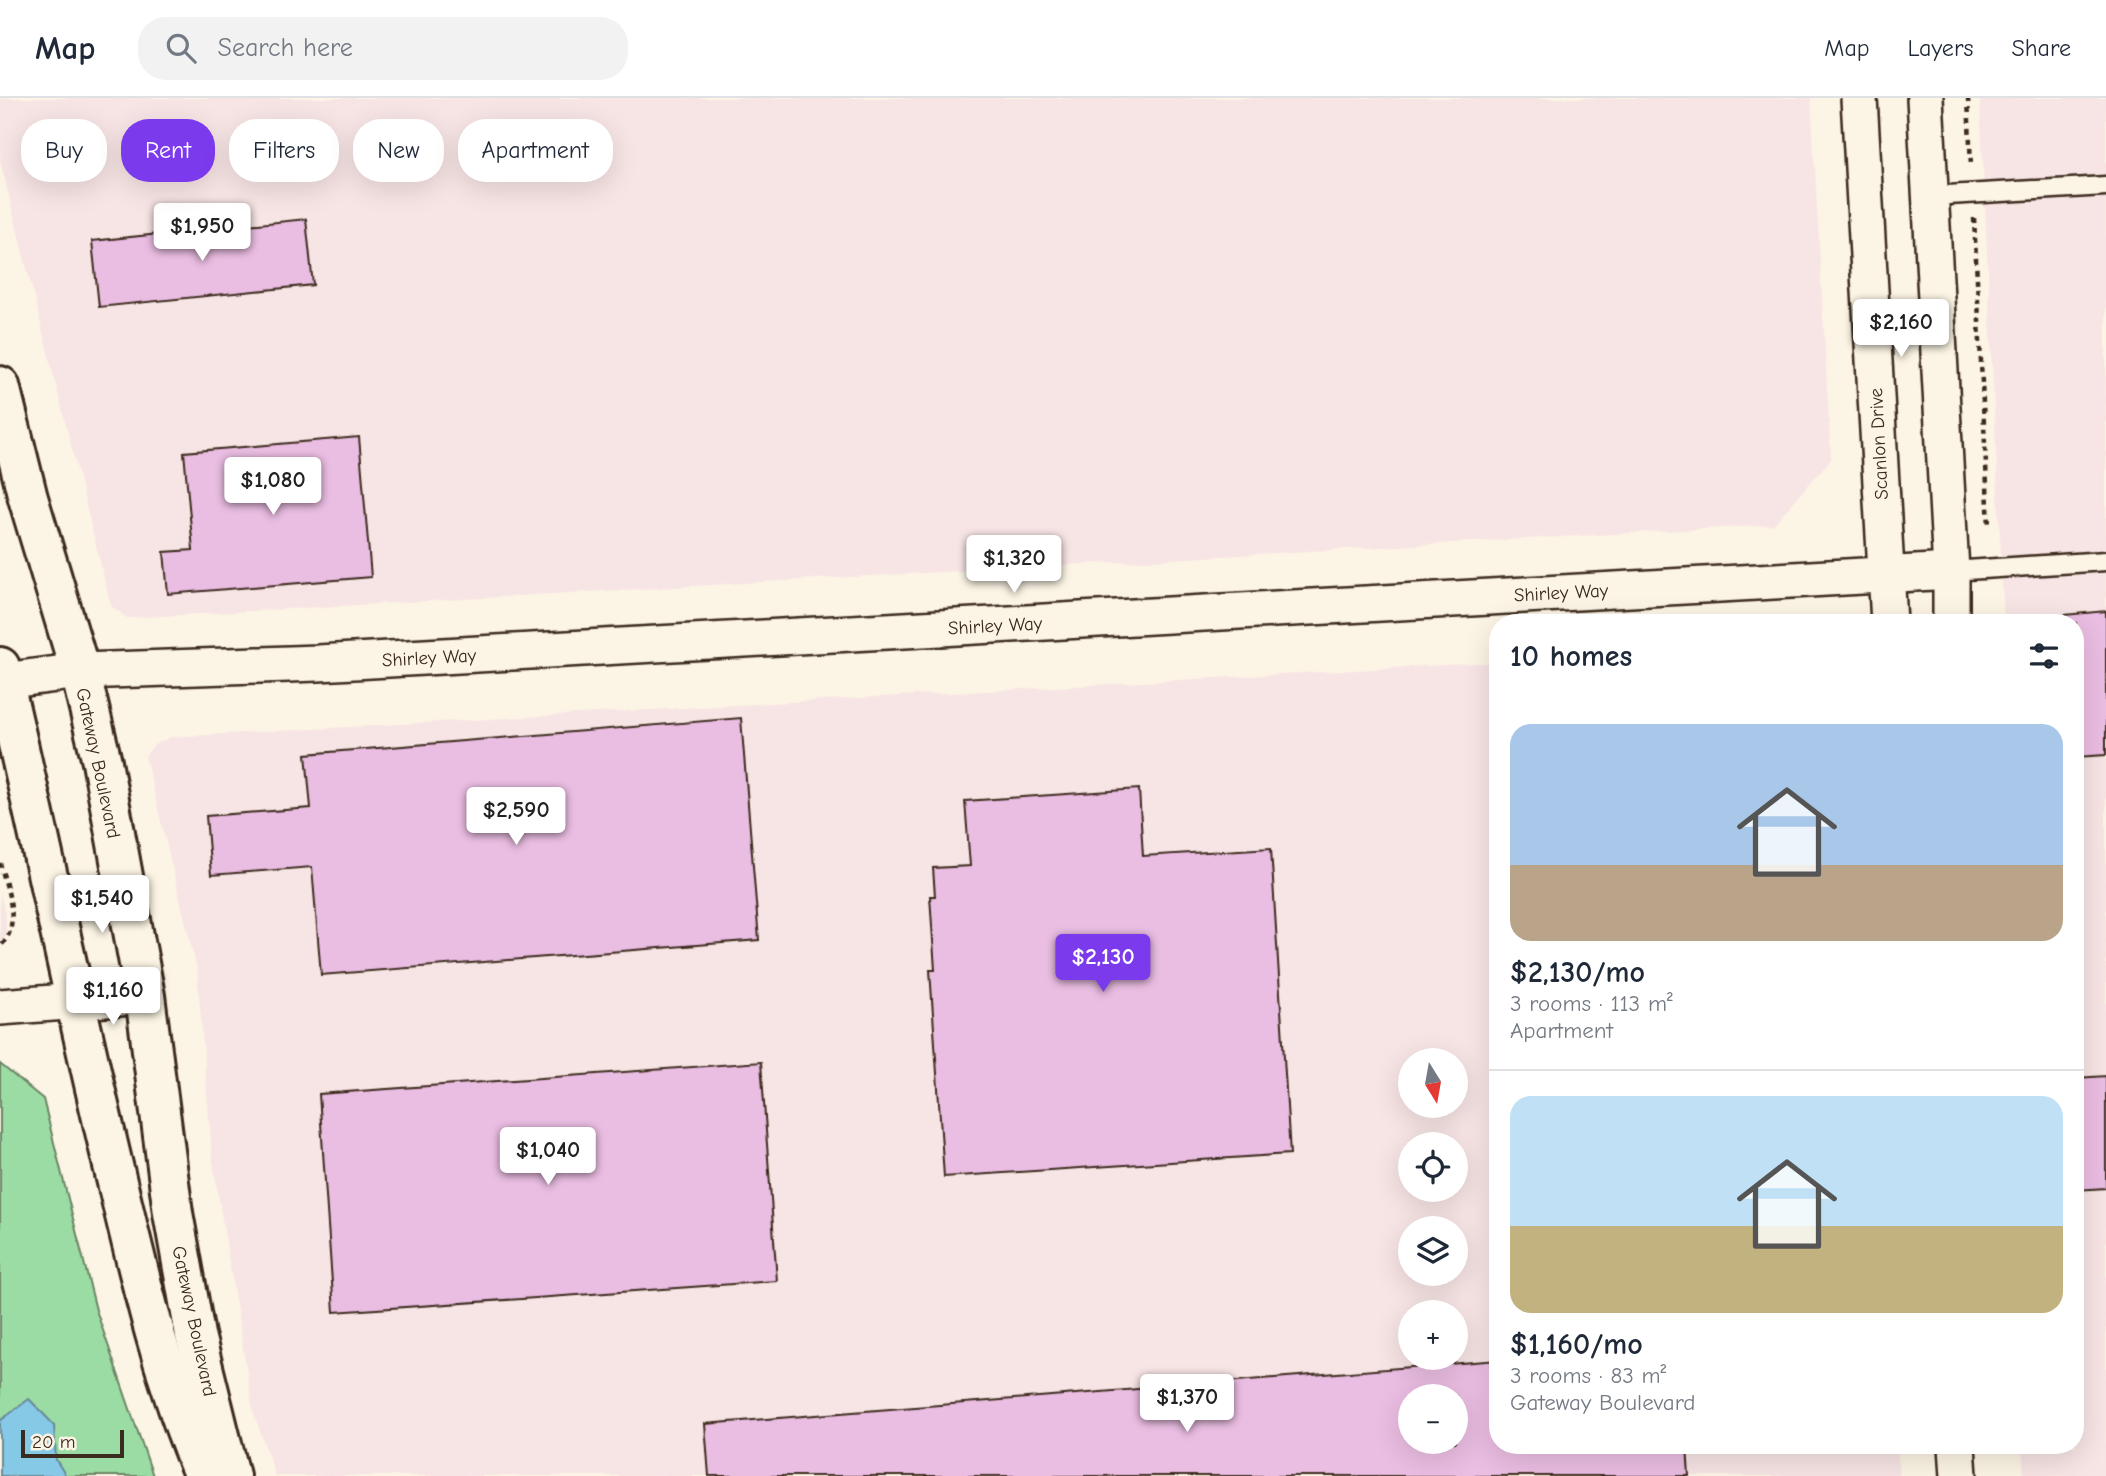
<!DOCTYPE html>
<html lang="en">
<head>
<meta charset="utf-8">
<style>
  body { margin:0; font-family:"Comic Neue",sans-serif; background:#f2f2f3; color:#1f2937; height:100vh; display:flex; flex-direction:column; font-size:26px; white-space:nowrap }
  * { box-sizing:border-box; margin:0 }
  p { font-size:23px; color:#747a83 }
  .icon { flex:none; width:38px; height:38px; fill:none; stroke:currentColor; stroke-width:2; stroke-linecap:round; stroke-linejoin:round }
  .map { position:relative; flex:1; overflow:hidden }
  .drawer { position:absolute; left:1489px; top:516px; width:595px; height:840px; display:flex; flex-direction:column; background:#fff; border-radius:28px; box-shadow:0 7px 28px #0002 }
  .drawer>* { flex:none }
  .top-card { position:absolute; left:21px; top:21px; width:665px; height:63px; display:flex; gap:14px }
  .needle { width:46px; rotate:169deg }
  .tools { position:absolute; left:1398px; top:950px; display:grid; gap:14px }
  .tools a { display:grid; place-items:center; width:70px; height:70px; border-radius:50%; background:#fff; box-shadow:0 7px 28px #0002; font-size:35px }
  .scale { position:absolute; left:21px; bottom:18px; width:103px; box-sizing:border-box; padding-left:7px; border:4px solid #3b2a1e; border-top:0; font-size:19px; line-height:24px; white-space:nowrap; color:#3b2a1e; -webkit-text-stroke:5px #fcf5e5; paint-order:stroke }
  .price { position:absolute; translate:-50% -60px; padding:0 16px; border-radius:7px; background:#fff; color:#222; font-size:23px; line-height:46px; filter:drop-shadow(0 2px 4px #0008) }
  .price::after { content:''; position:absolute; left:50%; top:42px; width:21px; height:16px; margin-left:-10px; background:inherit; clip-path:polygon(0 0,100% 0,50% 100%) }
  .price.on { background:#7c3aed; color:#fff }
  ul { padding:0; list-style:none }
  li { display:grid; align-content:center; gap:14px; height:371px; padding:0 21px }
  li+li { border-top:2px solid #e0e1e3 }
  li span { display:grid; place-items:center; height:217px; border-radius:21px; color:#555 }
  li>.icon { margin-inline-start:auto }
  span .icon { width:126px; height:126px; fill:#fffc; stroke-width:1 }
  li b { font-size:30px }
  h2 { display:flex; justify-content:space-between; align-items:center; height:84px; padding:0 21px; font-size:30px }
  .chip { padding:0 24px; border-radius:28px; background:#fff; box-shadow:0 7px 28px #0002; font-size:24px; line-height:63px }
  .chip.on { background:#7c3aed; color:#fff }
  header { display:flex; align-items:center; gap:42px; box-sizing:border-box; height:98px; padding:0 35px; background:#fff; border-bottom:2px solid #e0e1e3 }
  header strong { font-size:33px }
  nav { display:flex; gap:38px; margin-inline-start:auto; font-size:24px }
  .search { width:490px; height:63px; background:#f2f2f3; display:flex; align-items:center; gap:18px; box-sizing:border-box; padding:0 24px; border-radius:28px; color:#747a83; font-size:26px }
  .map>svg:first-child { display:block }
  .built { fill:#f7e4e4; fill-rule:evenodd }
  .green { fill:#9bdca5; stroke:#6b8362; stroke-width:2 }
  .water { fill:#85c9e7; stroke:#678997; stroke-width:2 }
  .building { fill:#eabde2; stroke:#3b2a1e; stroke-width:2; fill-rule:evenodd }
  .lines { fill:none; stroke-linecap:round; stroke-linejoin:round }
  .service-casing { stroke:#3b2a1e; stroke-width:23 }
  .minor-casing { stroke:#3b2a1e; stroke-width:40 }
  .tertiary-casing { stroke:#3b2a1e; stroke-width:44 }
  .path { stroke:#3b2a1e; stroke-width:4.5; stroke-dasharray:5 5; stroke-linecap:butt }
  .service { stroke:#fcf5e5; stroke-width:18 }
  .minor { stroke:#fcf5e5; stroke-width:35 }
  .tertiary { stroke:#fcf5e5; stroke-width:38 }
  .labels { text-anchor:middle; stroke-width:7; stroke-linejoin:round; paint-order:stroke }
  .street-label { font-size:19px; fill:#3b2a1e; stroke:#fcf5e5 }
</style>
</head>
<body>
<header>
<strong>Map</strong>
<div class="search"><svg class="icon" aria-label="search" viewBox="0 0 24 24"><circle cx="10" cy="10" r="6"/><path d="M15 15l6 6"/></svg>Search here</div>
<nav><a>Map</a><a>Layers</a><a>Share</a></nav>
</header>
<div class="map">
<svg width="2106" height="1378" viewBox="0 0 2106 1378">
  <rect width="100%" height="100%" fill="#fcf5e5"/>
  <filter id="ink" filterUnits="userSpaceOnUse"><feTurbulence type="fractalNoise" baseFrequency=".0143" numOctaves="2"/><feDisplacementMap in="SourceGraphic" scale="14" xChannelSelector="R" yChannelSelector="G"/><feConvolveMatrix kernelMatrix="1 2 1 2 8 2 1 2 1" color-interpolation-filters="sRGB"/></filter>
  <g filter="url(#ink)">
    <g class="built">
      <polygon points="0,0 1811,0 1831,361 1773,427 127,520 111,508 0,62"/>
      <polygon points="1980,0 2106,0 2106,1378 2024,1378 2022,1348 2076,1348 2076,525 2004,525"/>
      <path d="M1498,564v784h399l2,30h-1624l-22,-66 -41,-254 -15,-187 -52,-213 9,-11 17,-8zM1410,962h46v46h-46zM1410,1046h46v46h-46zM1410,1130h46v46h-46zM1410,1214h46v46h-46zM1410,1298h46v46h-46z"/>
      <polygon points="0,795 6,820 6,835 0,847"/>
    </g>
    <polygon class="green" points="0,966 43,1001 96,1212 153,1378 0,1378"/>
    <polygon class="water" points="29,1301 54,1327 56,1362 66,1378 0,1378 0,1323"/>
    <g class="building">
      <polygon points="306,121 313,187 99,209 92,143"/>
      <polygon points="359,339 371,479 168,496 164,454 193,452 184,354"/>
      <polygon points="2106,513 2106,657 2076,659 2076,525 2022,525 2022,521"/>
      <polygon points="741,620 759,842 321,877 312,769 211,777 206,718 311,710 306,656"/>
      <polygon points="1139,691 1143,758 1271,750 1290,1056 944,1079 930,872 935,872 930,798 935,798 933,770 970,768 965,703"/>
      <polygon points="761,964 777,1183 334,1214 319,996"/>
      <polygon points="2106,978 2106,1090 2076,1092 2076,980"/>
      <path d="M1498,1262v86h189l2,30h-980l-4,-52zM1410,1298h46v46h-46z"/>
    </g>
    <g class="lines">
      <g class="service-casing">
        <g id="service">
          <polyline points="1930,98 2106,88"/>
          <polyline points="1951,473 2106,463"/>
        </g>
      </g>
      <g class="minor-casing">
        <g id="minor">
          <polyline points="1859,0 1889,525"/>
          <polyline points="1925,0 1951,473 1951,525"/>
          <polyline points="3,583 80,573 318,565 1951,473"/>
          <polyline points="0,909 145,898"/>
          <polyline points="1957,1348 1959,1378"/>
        </g>
      </g>
      <g class="tertiary-casing">
        <g id="tertiary">
          <polyline points="0,288 28,400 80,573 102,664 145,898 173,1115 195,1237 230,1378"/>
          <path d="M0,569c41,170 75,341 116,511 24,100 47,202 88,298"/>
        </g>
      </g>
      <g class="path">
        <polyline points="1968,0 1971,69"/>
        <polyline points="1974,120 1989,429"/>
        <path d="M0,765c6,24 23,64 0,83"/>
      </g>
      <use href="#service" class="service"/>
      <use href="#minor" class="minor"/>
      <use href="#tertiary" class="tertiary"/>
    </g>
  </g>
  <g class="labels">
    <g class="street-label">
      <text transform="translate(1878 346) rotate(-93)" y="7">Scanlon Drive</text>
      <text transform="translate(1561 494) rotate(-3)" y="7">Shirley Way</text>
      <text transform="translate(995 527) rotate(-3)" y="7">Shirley Way</text>
      <text transform="translate(429 559) rotate(-3)" y="7">Shirley Way</text>
      <text transform="translate(99 665) rotate(78)" y="7">Gateway Boulevard</text>
      <text transform="translate(195 1223) rotate(78)" y="7">Gateway Boulevard</text>
    </g>
  </g>
</svg>
<div class="tools">
<a><svg class="needle" viewBox="-14 -14 28 28"><path d="M0-13l5 13h-10z" fill="#e53935"/><path d="M0 13l5-13h-10z" fill="#747a83"/></svg></a>
<a><svg class="icon" aria-label="locate" viewBox="0 0 24 24"><circle cx="12" cy="12" r="6"/><path d="M12 2v4M12 18v4M2 12h4M18 12h4"/></svg></a>
<a><svg class="icon" aria-label="layers" viewBox="0 0 24 24"><path d="M12 4l9 5-9 5-9-5zM3 14l9 5 9-5"/></svg></a>
<a>+</a>
<a>−</a>
</div>
<div class="scale">20 m</div>
<b class="price" style="left:202px;top:165px">$1,950</b>
<b class="price" style="left:1901px;top:261px">$2,160</b>
<b class="price" style="left:273px;top:419px">$1,080</b>
<b class="price" style="left:1014px;top:497px">$1,320</b>
<b class="price" style="left:516px;top:749px">$2,590</b>
<b class="price" style="left:102px;top:837px">$1,540</b>
<b class="price on" style="left:1103px;top:896px">$2,130</b>
<b class="price" style="left:113px;top:929px">$1,160</b>
<b class="price" style="left:548px;top:1089px">$1,040</b>
<b class="price" style="left:1187px;top:1336px">$1,370</b>
<div class="top-card">
<a class="chip">Buy</a>
<a class="chip on">Rent</a>
<a class="chip">Filters</a>
<a class="chip">New</a>
<a class="chip">Apartment</a>
</div>
<section class="drawer">
<h2>10 homes<svg class="icon" aria-label="filters" viewBox="0 0 24 24"><path d="M4 7h16M4 17h16"/><circle cx="9" cy="7" r="2"/><circle cx="15" cy="17" r="2"/></svg></h2>
<ul>
<li><span style="background:linear-gradient(#a9c7e8 65%,#b9a48a 0)"><svg class="icon" aria-label="home" viewBox="0 0 24 24"><path d="M3 11l9-7 9 7M6 9v11h12V9"/></svg></span><div><b>$2,130/mo</b><p>3 rooms · 113 m²</p><p>Apartment</p></div></li>
<li><span style="background:linear-gradient(#bfe0f5 60%,#c2b280 0)"><svg class="icon" aria-label="home" viewBox="0 0 24 24"><path d="M3 11l9-7 9 7M6 9v11h12V9"/></svg></span><div><b>$1,160/mo</b><p>3 rooms · 83 m²</p><p>Gateway Boulevard</p></div></li>
</ul>
</section>
</div>
</body>
</html>
